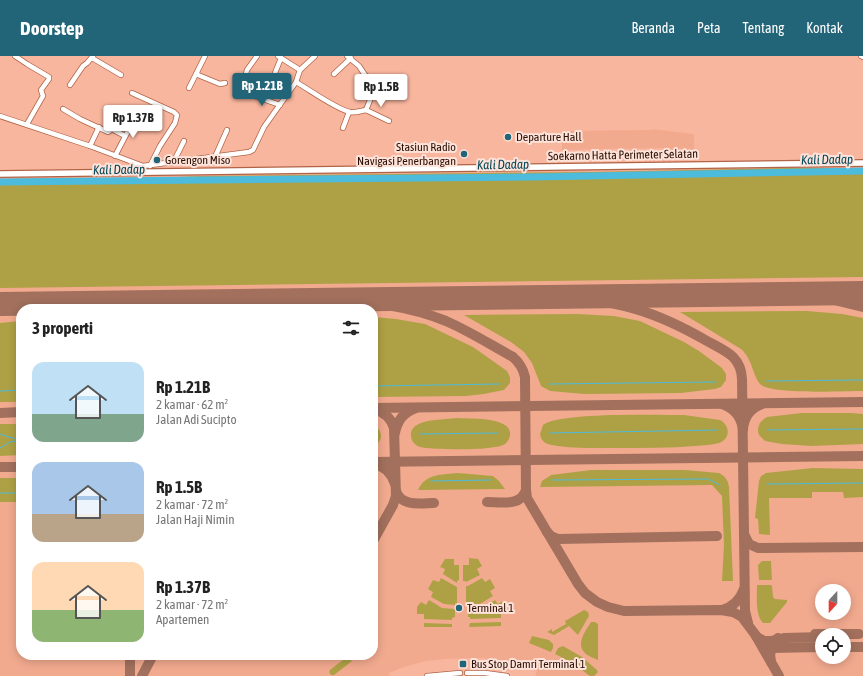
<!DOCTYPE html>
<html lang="id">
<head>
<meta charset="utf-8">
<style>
  body { margin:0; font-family:"Asap Condensed",sans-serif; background:#f6f6f6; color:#222; height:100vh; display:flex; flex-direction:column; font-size:15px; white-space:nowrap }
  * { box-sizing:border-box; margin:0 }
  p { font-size:13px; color:#767676 }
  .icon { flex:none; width:22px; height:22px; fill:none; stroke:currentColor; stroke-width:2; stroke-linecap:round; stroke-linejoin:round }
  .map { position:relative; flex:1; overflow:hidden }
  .sheet { position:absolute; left:16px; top:248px; width:362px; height:356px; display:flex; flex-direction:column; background:#fff; border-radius:16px; box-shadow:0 2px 10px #0003 }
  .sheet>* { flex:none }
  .needle { width:26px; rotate:201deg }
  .fabs { position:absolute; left:815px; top:528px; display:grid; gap:8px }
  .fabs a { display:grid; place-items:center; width:36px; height:36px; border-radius:50%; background:#fff; box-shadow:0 2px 10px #0003; font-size:20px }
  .price { position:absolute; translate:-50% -34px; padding:0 9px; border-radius:4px; background:#fff; color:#222; font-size:13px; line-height:26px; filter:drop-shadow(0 1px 2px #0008) }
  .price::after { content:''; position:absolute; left:50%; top:24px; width:12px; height:9px; margin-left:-6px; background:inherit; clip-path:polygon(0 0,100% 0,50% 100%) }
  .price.on { background:#226478; color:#fff }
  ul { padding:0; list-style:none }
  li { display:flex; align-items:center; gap:12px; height:100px; padding:0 16px }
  li span { display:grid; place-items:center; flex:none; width:112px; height:80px; border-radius:12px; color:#555 }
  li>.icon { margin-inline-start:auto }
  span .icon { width:48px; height:48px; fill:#fffc; stroke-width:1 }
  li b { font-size:17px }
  h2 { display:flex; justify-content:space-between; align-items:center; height:48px; padding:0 16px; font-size:17px }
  header { display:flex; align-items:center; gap:24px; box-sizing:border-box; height:56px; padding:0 20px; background:#226478; color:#fff }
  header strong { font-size:19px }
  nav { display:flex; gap:22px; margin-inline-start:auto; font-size:14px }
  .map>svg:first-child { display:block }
  .built { fill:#f2aa8f; fill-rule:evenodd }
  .green { fill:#aea145 }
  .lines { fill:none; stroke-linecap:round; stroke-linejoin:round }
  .stream { stroke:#4cbbdc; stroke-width:1 }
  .river { stroke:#4cbbdc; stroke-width:7 }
  .taxiway { stroke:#a2705d; stroke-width:10 }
  .runway { stroke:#a2705d; stroke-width:24 }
  .minor-casing { stroke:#b06447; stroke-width:6 }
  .major-casing { stroke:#b06447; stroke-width:8 }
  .minor { stroke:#fff; stroke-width:4.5 }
  .major { stroke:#fff; stroke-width:5.5 }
  .poi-dot { fill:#226478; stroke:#fde3d9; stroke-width:1.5 }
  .labels { text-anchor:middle; stroke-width:4; stroke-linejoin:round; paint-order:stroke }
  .poi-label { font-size:12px; fill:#2a0d03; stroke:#fde3d9; text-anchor:start }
  .street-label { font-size:12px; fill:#2a0d03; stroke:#fde3d9 }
  .water-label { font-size:13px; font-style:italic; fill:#024758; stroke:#fde3d9 }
</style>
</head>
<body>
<header>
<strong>Doorstep</strong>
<nav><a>Beranda</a><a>Peta</a><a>Tentang</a><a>Kontak</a></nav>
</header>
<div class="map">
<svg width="863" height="620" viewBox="0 0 863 620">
  <rect width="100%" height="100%" fill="#f9b69e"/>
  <g class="built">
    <polygon points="652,73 694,78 694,96 668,96 668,92 562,94 562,75 651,74"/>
    <path d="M863,109v511h-328l2,-5 -18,-6 -19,-5 -19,-2 -36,1 -19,2 -19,5 -18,7 1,3h-390v-500zM21,253h352v346h-352zM822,535h22v22h-22zM822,579h22v22h-22z"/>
  </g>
  <g class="green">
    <polygon points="787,112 863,112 863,221 0,232 0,123 160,122 201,120 592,116"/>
    <path d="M807,255l35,3 21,4v73c-18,0 -93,4 -103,-7 -8,-10 -7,-24 -19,-35l-61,-37z"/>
    <polygon points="577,258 614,260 640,265 684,286 699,295 722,312 726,318 726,324 721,331 715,333 681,337 584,338 550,335 541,330 532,307 524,296 511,286 464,259"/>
    <polygon points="373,261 396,263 425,268 473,291 507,315 510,321 510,327 504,334 484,338 466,340 373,341"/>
    <polygon points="21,265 21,346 0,346 0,267"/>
    <path d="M802,357h49l12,1v30l-51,2 -30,-2 -17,-3 -6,-6c-3,-8 1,-14 8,-18z"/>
    <path d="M684,359l36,5c10,5 11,19 -1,23 -7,2 -16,2 -24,3 -25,2 -50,2 -76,2 -21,0 -47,1 -67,-3 -7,-1 -11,-4 -12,-11l3,-9c15,-13 116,-10 141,-10z"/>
    <path d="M457,362c13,1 61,-2 52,21 -1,1 -2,4 -4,5 -10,7 -72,6 -85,3 -5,-2 -9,-6 -9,-11 -2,-18 34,-16 46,-18z"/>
    <polygon points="0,368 21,368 21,399 0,400"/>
    <path d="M373,368c10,6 11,17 0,23z"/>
    <polygon points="813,412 863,413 863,441 844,442 843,436 812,436 812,442 769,442 770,479 759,478 758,463 755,462 759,425 761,420 766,417"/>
    <path d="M591,414h94l34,3c6,3 9,7 10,14l4,94h-11l2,-36 -2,-49 -10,-11 -172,2 2,-6 9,-6z"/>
    <path d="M458,417l35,3 6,5 6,8 -87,1c8,-17 23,-15 40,-17z"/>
    <rect x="0" y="422" width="21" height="24"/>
    <polygon points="469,502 478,503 482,510 477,513 480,519 466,526 465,525 463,525 463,509 469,509"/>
    <polygon points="445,503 454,503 454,509 459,509 459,524 457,525 457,527 443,518 445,513 440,511"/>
    <polygon points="762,505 771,505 772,524 759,524 758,509"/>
    <polygon points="441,522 457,531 457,547 455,547 455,549 444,548 431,541 433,536 428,533 433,524 439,526"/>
    <polygon points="482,522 485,526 490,523 495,532 490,535 493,540 480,548 468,548 466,546 466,530 468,530"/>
    <path d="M757,529h14l1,1 1,11 2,2 12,1v2l-17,21h-7c-8,-8 -6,-27 -6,-38z"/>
    <polygon points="429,544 442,552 455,553 455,561 452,562 452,564 424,563 424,558 417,558 417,551 421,546 426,549"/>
    <polygon points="495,544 498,548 503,545 506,550 506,557 501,557 501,562 470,563 470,561 468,561 468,552 481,552"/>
    <polygon points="584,554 588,556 589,560 578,579 569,570 554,579 547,576 552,573 552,576 566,568 565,565"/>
    <polygon points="501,566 501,570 469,571 470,567"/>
    <path d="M591,566h4l3,2v36c-4,-2 -11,-4 -14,-8 -8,-9 2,-22 7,-30z"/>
    <polygon points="424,567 452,568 452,571 424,571"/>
    <polygon points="532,580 549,584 553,588 553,592 551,596 529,587"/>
    <polygon points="563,590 582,601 597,614 598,616 594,620 590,620 571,606 555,598 558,592"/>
    <polygon points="348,600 352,605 334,619 331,619 329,616 330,614"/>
  </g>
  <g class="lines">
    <g class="stream">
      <polyline points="766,325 863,324"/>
      <polyline points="549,328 716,326"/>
      <polyline points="373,330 500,328"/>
      <polyline points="0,335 21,334"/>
      <polyline points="767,374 863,373"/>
      <polyline points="550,377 717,374"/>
      <polyline points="0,378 12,382 21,383"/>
      <polyline points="420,378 498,377"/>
      <polyline points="0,392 10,386 21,384"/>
      <polyline points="552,424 708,423 720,429"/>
      <polyline points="431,425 491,424"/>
      <polyline points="767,428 863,427"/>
      <polyline points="0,437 21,437"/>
    </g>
    <polyline class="river" points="0,126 533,121 863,115"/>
    <g class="taxiway">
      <polyline points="787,238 834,244 863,251"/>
      <path d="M557,241c61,3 98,14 150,44 18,10 34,15 35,38l3,232 3,12"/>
      <path d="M332,244c40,2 77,6 114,21 23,10 45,24 67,36 7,6 10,11 12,20l1,113 1,8 51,86 7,9 12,9 11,5 16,4 97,-1 12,2 9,5 15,20 7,4h7l13,-3 38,-1"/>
      <polyline points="247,253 298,245"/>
      <polyline points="0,254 35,248"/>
      <path d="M722,348c12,4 19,12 21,25 1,-12 8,-21 19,-25"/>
      <polyline points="373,352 863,346"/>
      <polyline points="0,357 21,356"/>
      <path d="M395,377c2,-12 9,-21 21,-25"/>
      <polyline points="373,406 863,400"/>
      <path d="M373,407c11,3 19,11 22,21"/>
      <polyline points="0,411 21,411"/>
      <path d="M396,435c5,16 25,12 38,12"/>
      <path d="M487,446c13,0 34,5 39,-12"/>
      <polyline points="547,476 551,480 558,483 717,480"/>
      <polyline points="744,478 749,488 758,492 863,491"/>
      <path d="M373,485l20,-36 3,-9 -2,-68c-3,-10 -10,-16 -20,-19"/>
      <path d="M722,554c11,-3 18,-10 22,-21"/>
      <polyline points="815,578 859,578"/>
      <polyline points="756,580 779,620"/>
      <polyline points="844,591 863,591"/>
      <polyline points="771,592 822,591"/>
      <polyline points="130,599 130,620"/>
      <path d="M771,606c-2,-9 -1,-17 7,-24"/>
      <polyline points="142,620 153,599"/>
    </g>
    <polyline class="runway" points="0,248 863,237"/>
    <g class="minor-casing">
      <g id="minor">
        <polyline points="15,0 27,8 49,21 49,23 41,34 43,40 27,68"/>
        <polyline points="278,0 300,14"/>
        <polyline points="347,0 359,10 365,19 377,27 366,54"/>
        <polyline points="861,0 863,1"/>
        <polyline points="92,2 121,19"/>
        <polyline points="197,17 198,19 220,28 225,27"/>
        <polyline points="334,18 351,2"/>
        <polyline points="245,21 247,14 257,0"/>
        <path d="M296,26c14,8 40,27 54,30 5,1 11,-1 16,-2"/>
        <polyline points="70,29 83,10 87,7 93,0"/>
        <polyline points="189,32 205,0"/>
        <polyline points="269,32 281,2"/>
        <polyline points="132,37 174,56 177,59 175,67 160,90 150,110"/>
        <polyline points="249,38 280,49"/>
        <polyline points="63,53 80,63 108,76 112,73 125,80"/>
        <polyline points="366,54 389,65"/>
        <polyline points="0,60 90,90 143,110 249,96 253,94 264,71 296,26 300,14 315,0"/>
        <polyline points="343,72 349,56"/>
        <polyline points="90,90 99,71"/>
        <polyline points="115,100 137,58"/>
        <polyline points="215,101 227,74"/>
        <polyline points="173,107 184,85"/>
        <polyline points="467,617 485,617 507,620"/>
        <polyline points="427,620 460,617"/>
      </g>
    </g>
    <g class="major-casing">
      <polyline id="major" points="0,118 863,107"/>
    </g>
    <use href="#minor" class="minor"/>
    <use href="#major" class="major"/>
  </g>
  <g class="poi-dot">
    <circle cx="508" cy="81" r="4"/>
    <circle cx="464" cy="98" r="4"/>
    <circle cx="157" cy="104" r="4"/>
    <circle cx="459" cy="552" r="4"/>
    <rect x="459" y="604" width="8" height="8" rx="2"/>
  </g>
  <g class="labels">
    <g class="poi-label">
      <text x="516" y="85">Departure Hall</text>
      <text x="456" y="95" text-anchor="end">Stasiun Radio<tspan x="456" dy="14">Navigasi Penerbangan</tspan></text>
      <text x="165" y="108">Gorengon Miso</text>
      <text x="467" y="556">Terminal 1</text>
      <text x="471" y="612">Bus Stop Damri Terminal 1</text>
    </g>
    <g class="street-label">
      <text transform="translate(623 99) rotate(-1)" y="4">Soekarno Hatta Perimeter Selatan</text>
    </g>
    <g class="water-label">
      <text transform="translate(827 103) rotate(-1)" y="5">Kali Dadap</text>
      <text transform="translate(503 108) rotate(-1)" y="5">Kali Dadap</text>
      <text transform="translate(119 113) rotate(-1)" y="5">Kali Dadap</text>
    </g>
  </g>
</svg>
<div class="fabs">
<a><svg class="needle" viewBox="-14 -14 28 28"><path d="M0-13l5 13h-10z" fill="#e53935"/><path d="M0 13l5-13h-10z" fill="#767676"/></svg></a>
<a><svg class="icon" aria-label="locate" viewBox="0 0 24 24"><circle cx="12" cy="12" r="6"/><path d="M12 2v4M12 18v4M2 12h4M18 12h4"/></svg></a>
</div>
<b class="price on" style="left:262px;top:51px">Rp 1.21B</b>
<b class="price" style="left:381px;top:52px">Rp 1.5B</b>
<b class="price" style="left:133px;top:83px">Rp 1.37B</b>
<section class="sheet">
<h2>3 properti<svg class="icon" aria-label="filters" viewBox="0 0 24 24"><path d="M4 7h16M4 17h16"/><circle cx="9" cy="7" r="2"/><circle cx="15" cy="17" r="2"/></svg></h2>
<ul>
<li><span style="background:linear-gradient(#bfe0f5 65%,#7fa58c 0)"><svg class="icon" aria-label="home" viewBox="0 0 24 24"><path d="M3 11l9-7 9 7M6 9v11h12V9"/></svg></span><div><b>Rp 1.21B</b><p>2 kamar · 62 m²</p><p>Jalan Adi Sucipto</p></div></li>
<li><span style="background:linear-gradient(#a9c7e8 65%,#b9a48a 0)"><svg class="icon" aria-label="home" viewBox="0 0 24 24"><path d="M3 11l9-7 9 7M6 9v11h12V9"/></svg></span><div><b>Rp 1.5B</b><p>2 kamar · 72 m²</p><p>Jalan Haji Nimin</p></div></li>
<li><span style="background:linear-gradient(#ffd9b3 60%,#8fb573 0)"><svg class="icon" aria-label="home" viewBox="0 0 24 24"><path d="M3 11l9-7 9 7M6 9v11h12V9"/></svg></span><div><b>Rp 1.37B</b><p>2 kamar · 72 m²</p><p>Apartemen</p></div></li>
</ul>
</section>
</div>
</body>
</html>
